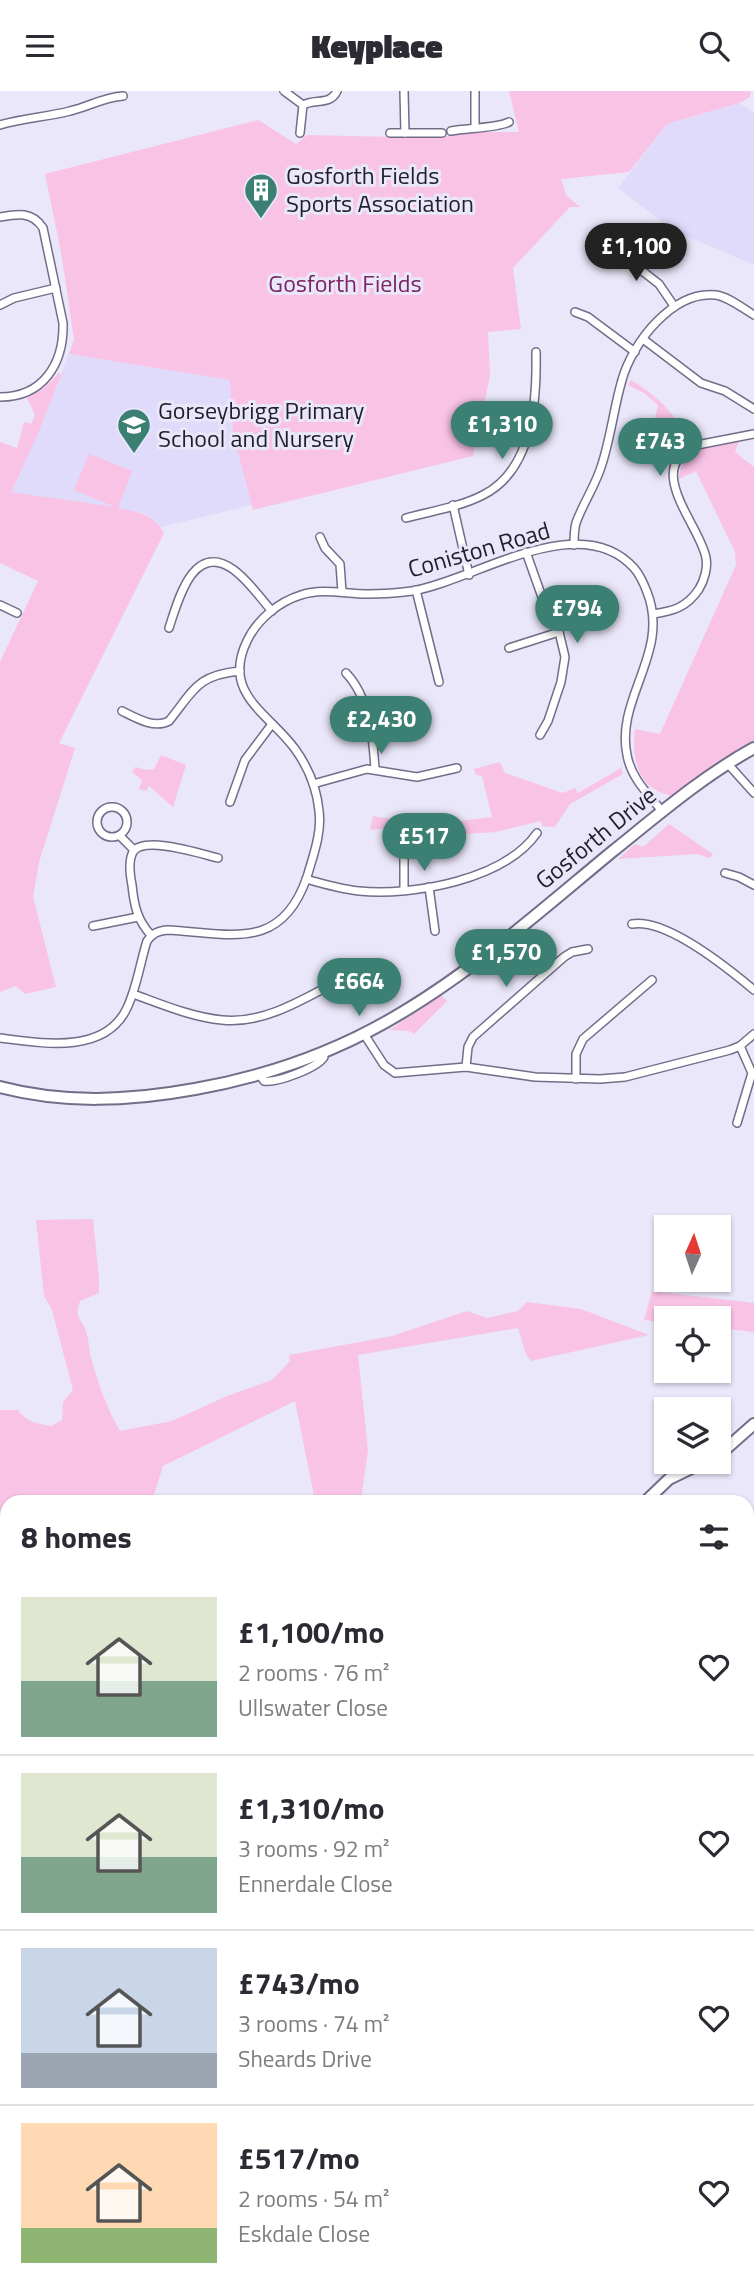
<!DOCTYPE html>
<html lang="en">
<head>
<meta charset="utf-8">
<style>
  body { margin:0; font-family:"Titillium Web",sans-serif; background:#f7f7f7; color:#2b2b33; height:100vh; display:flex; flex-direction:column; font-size:26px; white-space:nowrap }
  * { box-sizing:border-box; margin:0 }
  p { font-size:23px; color:#7c7c81 }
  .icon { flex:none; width:38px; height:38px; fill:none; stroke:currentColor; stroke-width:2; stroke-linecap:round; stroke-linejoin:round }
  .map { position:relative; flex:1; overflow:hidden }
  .side { position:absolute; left:0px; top:1404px; width:754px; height:800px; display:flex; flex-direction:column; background:#fff; border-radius:21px 21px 0 0; box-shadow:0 2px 5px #0004 }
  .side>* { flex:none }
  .needle { width:46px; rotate:3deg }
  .tools { position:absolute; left:654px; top:1124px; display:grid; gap:14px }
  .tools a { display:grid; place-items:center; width:77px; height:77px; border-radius:0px; background:#fff; box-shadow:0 2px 5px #0004; font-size:35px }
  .price { position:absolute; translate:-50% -60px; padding:0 16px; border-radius:24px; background:#3c8073; color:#fff; font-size:23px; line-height:46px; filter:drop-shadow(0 2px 4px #0008) }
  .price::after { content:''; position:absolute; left:50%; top:42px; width:21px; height:16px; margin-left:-10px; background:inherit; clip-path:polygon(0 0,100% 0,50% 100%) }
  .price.selected { background:#222; color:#fff }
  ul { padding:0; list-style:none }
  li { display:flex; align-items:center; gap:21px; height:175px; padding:0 21px }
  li+li { border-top:2px solid #e1e1e2 }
  li span { display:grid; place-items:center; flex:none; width:196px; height:140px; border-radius:0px; color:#555 }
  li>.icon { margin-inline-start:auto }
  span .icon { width:84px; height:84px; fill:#fffc; stroke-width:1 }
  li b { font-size:30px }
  h2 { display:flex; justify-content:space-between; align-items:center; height:84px; padding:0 21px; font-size:30px }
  header { display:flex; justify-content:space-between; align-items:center; height:91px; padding:0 21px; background:#fff; font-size:32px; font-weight:800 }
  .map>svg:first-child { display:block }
  .built { fill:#e0dbfa }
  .green { fill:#f9c3e6 }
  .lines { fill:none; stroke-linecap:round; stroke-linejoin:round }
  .stream { stroke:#64a3de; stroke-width:2.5 }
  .street-casing { stroke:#726d89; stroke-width:10 }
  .secondary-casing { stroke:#726d89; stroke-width:14 }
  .street { stroke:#fff; stroke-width:7 }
  .secondary { stroke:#fff; stroke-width:10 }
  .labels { text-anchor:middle; stroke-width:6; stroke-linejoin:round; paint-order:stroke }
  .poi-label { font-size:24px; fill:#211f2a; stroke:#eae7fa; text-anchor:start }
  .park-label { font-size:24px; fill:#7b2564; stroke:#eae7fa }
  .street-label { font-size:24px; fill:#211f2a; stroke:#eae7fa }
</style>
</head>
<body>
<header><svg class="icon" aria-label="menu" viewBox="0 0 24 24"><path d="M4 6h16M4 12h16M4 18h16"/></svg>Keyplace<svg class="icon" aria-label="search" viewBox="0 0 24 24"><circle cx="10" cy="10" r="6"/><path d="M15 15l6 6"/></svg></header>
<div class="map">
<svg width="754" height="2202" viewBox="0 0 754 2202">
  <rect width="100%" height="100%" fill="#eae7fa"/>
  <g class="built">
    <polygon points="739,12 754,22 754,174 674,140 618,97 667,33"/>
    <polygon points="69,263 230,289 233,342 252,414 161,436 143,422 10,401 38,343"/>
  </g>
  <g class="green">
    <polygon points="509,0 751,0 750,6 739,12 667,33 629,81 561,88 566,104 580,116 570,116 513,177 521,238 488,241 490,285 473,365 253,419 233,342 230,289 69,263 74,248 61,161 45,83 258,29 296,53 307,44 437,47 471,41 519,41"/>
    <path d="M59,282l2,2 -23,59 -27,58 104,15 -41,-17 15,-36 43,17 -14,37c18,3 37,7 46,25l-105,210 16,5 -36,114 -6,35 23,90 -31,7 -9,-8 -16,6v-330l38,-81 -38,-18v-121l17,6 7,-26 7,2 4,-9 -8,-17 17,-10z"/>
    <path d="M631,289c29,18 41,31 59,61l-11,7 -6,9 -2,-1 3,-15 -23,-5 7,-31 -14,-12 -16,-8z"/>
    <path d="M739,350l-4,11 19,15v275l-49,30 -33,24c-5,-2 -12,-3 -16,-6 -21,-10 -24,-42 -21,-61l25,5 76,-169 -1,-13 -39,-81 -17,8c1,-33 34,-33 60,-38z"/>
    <polygon points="161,664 186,674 173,716 149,695 146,700 139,698 142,689 132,681 135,676 148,679 154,678"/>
    <polygon points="500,671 505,682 563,702 575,697 578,702 621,677 623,683 570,713 555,736 542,735 541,730 496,741 466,743 423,743 395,736 370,739 373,725 427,734 492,726 482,685 476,684 474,678"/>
    <polygon points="669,733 713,763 710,767 697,763 618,768 635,753 643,756"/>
    <polygon points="440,903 447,910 414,943 409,940 390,939"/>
    <path d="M93,1128l6,60v14l-19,8c-6,19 1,16 6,30 3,9 3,19 5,27 7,25 16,51 29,73l52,-10 55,-25 45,-16 18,-19 -1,-6 103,-19 75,-25 20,7 31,-7 9,-9 54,7 68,26 -118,26 -5,-7 -8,-26 -160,27 10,95 -7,51h-46l-20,-100 -132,65 -11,35h-145v83l-7,3v-177h18c8,12 19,13 33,16l11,-6 1,-18 10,-12 -21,-80 -8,-14 -8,-76z"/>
    <polygon points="652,1200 754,1212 754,1241 719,1237 719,1227 667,1227 667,1232 644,1229"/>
    <polygon points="747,1603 754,1603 754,1885 747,1877"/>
    <polygon points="754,1903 754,2202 585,2202 586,2196 747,2196 747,1914"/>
    <polygon points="7,1967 7,2120 0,2119 0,1990"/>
  </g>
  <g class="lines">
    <g class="stream">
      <polyline points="0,1499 7,1499"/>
      <polyline points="747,1793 754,1835"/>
      <polyline points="754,1847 749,1861 754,1866"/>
      <polyline points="747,1957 754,1941"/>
      <polyline points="637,2202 642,2196"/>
    </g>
    <g class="street-casing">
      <g id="street">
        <polyline points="284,0 303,14"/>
        <polyline points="404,0 405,42"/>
        <path d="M0,34c23,-7 47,-8 70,-14 18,-4 34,-14 53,-15"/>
        <polyline points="475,36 475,0"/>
        <path d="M451,40c16,-3 47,-3 58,-9"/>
        <path d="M300,42l3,-28c12,-7 27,1 34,-14"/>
        <polyline points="390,42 442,42"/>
        <path d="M0,126c17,-3 32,-6 43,11l20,95c1,41 -20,74 -63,74"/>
        <polyline points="617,156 627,168 659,193 674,215"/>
        <polyline points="0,214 14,207 56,197"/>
        <polyline points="575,221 588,226 635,261"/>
        <polyline points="643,248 701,292 725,300 754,318"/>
        <polyline points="453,414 469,484"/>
        <path d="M406,427c25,-7 54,-11 77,-23 50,-25 54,-94 53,-143"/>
        <polyline points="320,446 325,457 340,473 342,501"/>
        <path d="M574,454c0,-7 0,-15 2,-22 7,-20 20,-38 26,-59 9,-28 12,-57 20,-84 10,-37 51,-90 94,-85 13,2 26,13 38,20"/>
        <polyline points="526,461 542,506 559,541 565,566 561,591 548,630 540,644"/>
        <polyline points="416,499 439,591"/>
        <polyline points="0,514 17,522"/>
        <path d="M653,523c21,-3 34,-7 46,-25 5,-8 9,-21 7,-31 -5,-32 -65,-91 -9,-113l57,-11"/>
        <path d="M169,537c9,-27 24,-88 65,-58 15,11 26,28 38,41"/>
        <polyline points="509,557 559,541"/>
        <path d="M346,582c23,24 27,63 29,96"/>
        <path d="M122,620c14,7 32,18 47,10 25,-31 28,-46 71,-50"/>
        <polyline points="727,672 754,702"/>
        <polyline points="313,693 367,678 417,686 457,677"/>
        <polyline points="230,711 245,669 272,633"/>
        <circle cx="112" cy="731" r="15"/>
        <polyline points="120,745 134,759"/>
        <polyline points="404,767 404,799"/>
        <polyline points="725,782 739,786 754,794"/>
        <path d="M306,788c17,5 35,10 53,12 54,5 145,-11 178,-58"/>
        <polyline points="429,796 435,840"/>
        <path d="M632,833c34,-6 97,45 122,66"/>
        <polyline points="93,835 138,826"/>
        <path d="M151,844c-14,-15 -17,-30 -19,-50 -2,-10 -4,-24 1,-33 11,-17 68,2 85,6"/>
        <path d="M133,903c28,10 58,23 89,26 46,5 91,-27 131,-47"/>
        <polyline points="364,943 384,974 395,982 466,976 535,986 600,988 625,986 730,959 740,955 754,943"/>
        <path d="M0,947c41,5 105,17 127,-30 10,-21 13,-45 20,-67 6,-8 11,-10 20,-11 62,3 114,23 140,-53 6,-21 15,-44 12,-66 -2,-22 -11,-44 -24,-62 -25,-35 -74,-55 -48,-108 10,-21 31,-39 54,-46 22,-7 44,-1 66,-1 15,0 31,-1 45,-3 62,-10 167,-84 222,-23 6,7 10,16 13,24 24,60 -32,106 -20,163 4,23 21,39 35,56"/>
        <polyline points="466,976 468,956 473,946 564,866 572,861 588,858"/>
        <path d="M260,984l4,6c13,2 53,-13 60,-24l-1,-5"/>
        <polyline points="576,988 576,963 583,948 652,889"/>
        <polyline points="737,1032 752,982 740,955"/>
      </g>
    </g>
    <g class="secondary-casing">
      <g id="secondary">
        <path d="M0,996c65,17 129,14 195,2 73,-13 144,-38 208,-77 75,-45 142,-105 210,-161 46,-37 90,-75 141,-103"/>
        <polyline points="719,1364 754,1333"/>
        <polyline points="646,1410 669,1388 706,1370"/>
        <polyline points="0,2129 7,2129"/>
      </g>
    </g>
    <use href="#street" class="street"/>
    <use href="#secondary" class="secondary"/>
  </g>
  <defs>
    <g id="building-pin" transform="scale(1.75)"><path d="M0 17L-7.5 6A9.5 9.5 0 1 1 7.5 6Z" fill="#3c8073" stroke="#eae7fa"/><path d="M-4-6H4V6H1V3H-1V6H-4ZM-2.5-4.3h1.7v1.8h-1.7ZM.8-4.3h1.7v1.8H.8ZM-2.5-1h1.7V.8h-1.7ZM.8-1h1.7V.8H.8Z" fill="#fff"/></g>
    <g id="school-pin" transform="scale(1.75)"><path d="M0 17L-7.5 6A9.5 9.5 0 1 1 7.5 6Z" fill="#3c8073" stroke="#eae7fa"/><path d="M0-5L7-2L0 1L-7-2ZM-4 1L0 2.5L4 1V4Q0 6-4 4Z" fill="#fff"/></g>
  </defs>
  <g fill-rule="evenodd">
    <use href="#building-pin" x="261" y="99"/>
    <use href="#school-pin" x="134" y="334"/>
  </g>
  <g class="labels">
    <g class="poi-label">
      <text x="286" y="93">Gosforth Fields<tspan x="286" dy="28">Sports Association</tspan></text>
      <text x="158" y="328">Gorseybrigg Primary<tspan x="158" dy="28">School and Nursery</tspan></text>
    </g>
    <g class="park-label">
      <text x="345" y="201">Gosforth Fields</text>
    </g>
    <g class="street-label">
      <text transform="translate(479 459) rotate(-16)" y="8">Coniston Road</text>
      <text transform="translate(596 747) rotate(-39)" y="8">Gosforth Drive</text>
    </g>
  </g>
</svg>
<div class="tools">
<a><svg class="needle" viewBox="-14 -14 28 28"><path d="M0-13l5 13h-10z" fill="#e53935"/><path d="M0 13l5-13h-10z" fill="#7c7c81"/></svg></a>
<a><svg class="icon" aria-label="locate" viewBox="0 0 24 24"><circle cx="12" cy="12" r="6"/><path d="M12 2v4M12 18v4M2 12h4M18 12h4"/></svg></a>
<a><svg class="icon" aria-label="layers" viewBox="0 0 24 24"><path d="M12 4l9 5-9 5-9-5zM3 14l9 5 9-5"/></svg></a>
</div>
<b class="price selected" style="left:636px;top:192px">£1,100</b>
<b class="price" style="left:502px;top:370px">£1,310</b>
<b class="price" style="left:660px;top:387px">£743</b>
<b class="price" style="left:577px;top:554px">£794</b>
<b class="price" style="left:381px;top:665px">£2,430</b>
<b class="price" style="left:424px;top:782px">£517</b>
<b class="price" style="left:506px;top:898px">£1,570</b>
<b class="price" style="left:359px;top:927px">£664</b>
<section class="side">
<h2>8 homes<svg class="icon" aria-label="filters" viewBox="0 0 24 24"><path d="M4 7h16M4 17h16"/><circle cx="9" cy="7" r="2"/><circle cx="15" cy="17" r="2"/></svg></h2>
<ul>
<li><span style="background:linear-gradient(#dfe7d0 60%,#7fa58c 0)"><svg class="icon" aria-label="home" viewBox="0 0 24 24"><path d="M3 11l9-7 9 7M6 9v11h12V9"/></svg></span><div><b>£1,100/mo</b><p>2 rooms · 76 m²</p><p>Ullswater Close</p></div><svg class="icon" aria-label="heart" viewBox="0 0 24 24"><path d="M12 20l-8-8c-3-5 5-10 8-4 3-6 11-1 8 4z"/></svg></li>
<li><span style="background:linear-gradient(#dfe7d0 60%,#7fa58c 0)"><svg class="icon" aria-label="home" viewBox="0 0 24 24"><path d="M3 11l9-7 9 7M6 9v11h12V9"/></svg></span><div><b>£1,310/mo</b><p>3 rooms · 92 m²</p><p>Ennerdale Close</p></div><svg class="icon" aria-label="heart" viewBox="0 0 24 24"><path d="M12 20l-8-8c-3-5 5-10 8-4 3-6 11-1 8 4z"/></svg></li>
<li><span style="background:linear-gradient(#c9d6e8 75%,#9aa5b1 0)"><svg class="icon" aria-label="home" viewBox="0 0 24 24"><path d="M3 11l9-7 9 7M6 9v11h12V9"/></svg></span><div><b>£743/mo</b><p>3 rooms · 74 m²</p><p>Sheards Drive</p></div><svg class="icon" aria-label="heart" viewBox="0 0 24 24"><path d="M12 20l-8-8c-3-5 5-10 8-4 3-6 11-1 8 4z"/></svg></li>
<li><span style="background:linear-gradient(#ffd9b3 75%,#8fb573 0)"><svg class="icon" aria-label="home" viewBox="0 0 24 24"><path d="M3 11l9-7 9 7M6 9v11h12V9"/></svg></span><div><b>£517/mo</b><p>2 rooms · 54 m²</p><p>Eskdale Close</p></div><svg class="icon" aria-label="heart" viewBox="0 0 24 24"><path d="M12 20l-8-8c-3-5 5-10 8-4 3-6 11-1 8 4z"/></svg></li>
</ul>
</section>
</div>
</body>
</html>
